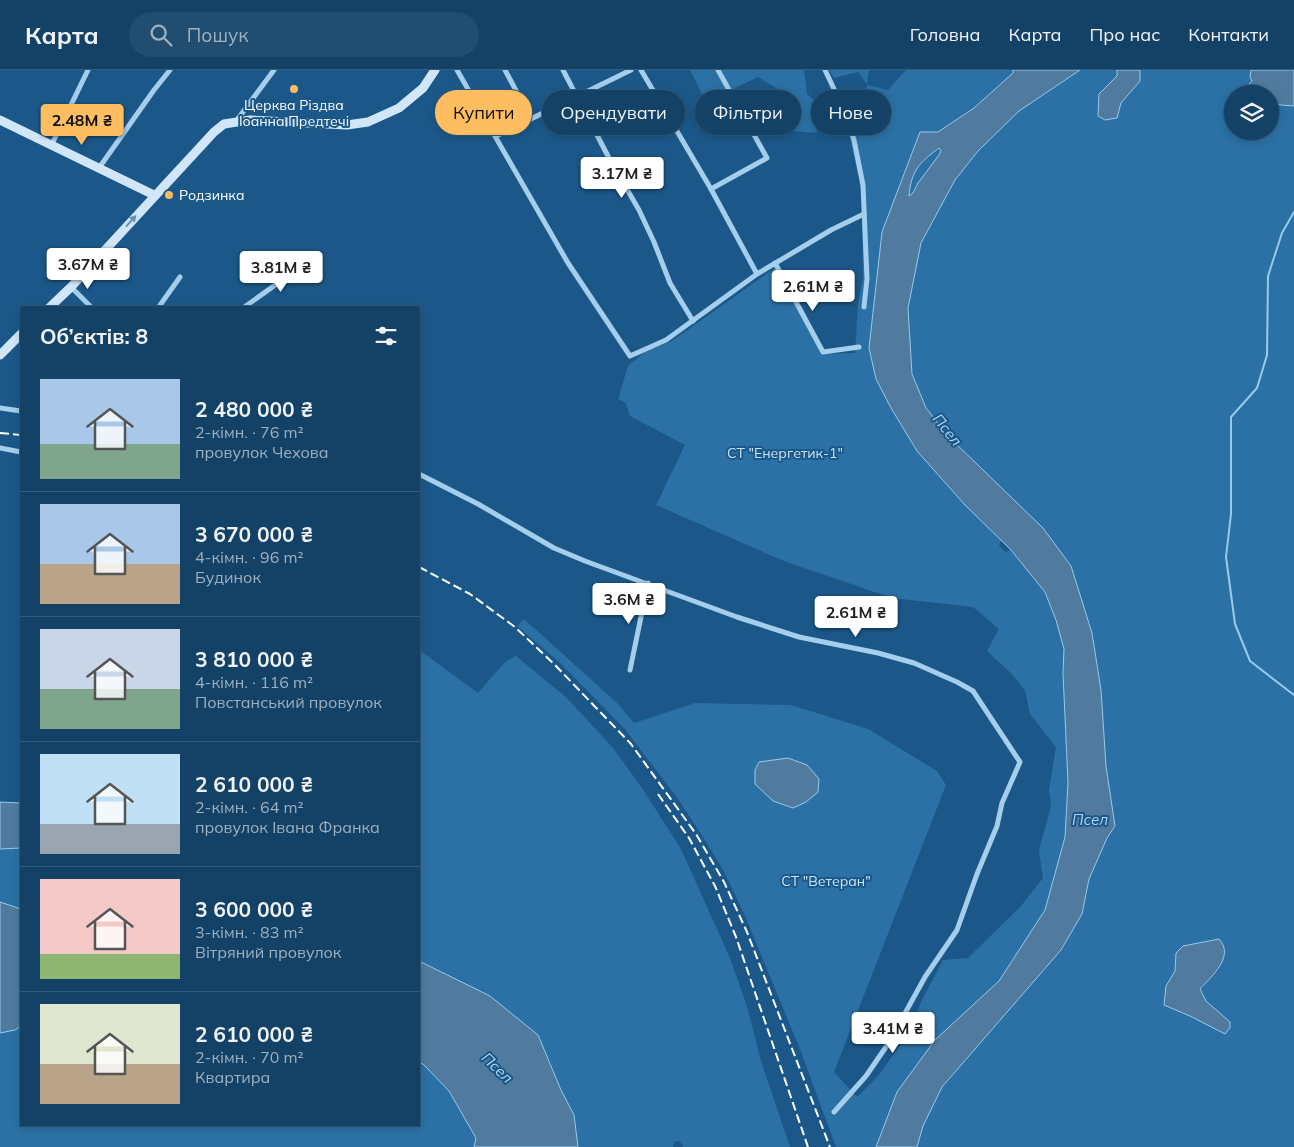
<!DOCTYPE html>
<html lang="uk">
<head>
<meta charset="utf-8">
<style>
  body { margin:0; font-family:Mulish,sans-serif; background:#214d70; color:#f1f3f6; height:100vh; display:flex; flex-direction:column; font-size:19px; white-space:nowrap }
  * { box-sizing:border-box; margin:0 }
  p { font-size:16px; color:#9db0c0 }
  .icon { flex:none; width:28px; height:28px; fill:none; stroke:currentColor; stroke-width:2; stroke-linecap:round; stroke-linejoin:round }
  .map { position:relative; flex:1; overflow:hidden }
  .drawer { position:absolute; left:20px; top:236px; width:400px; height:820px; display:flex; flex-direction:column; background:#144267; border-radius:0px; box-shadow:0 2px 8px #0003,0 0 0 1px #335b7b }
  .drawer>* { flex:none }
  .guide { position:absolute; left:435px; top:20px; width:475px; height:45px; display:flex; gap:10px }
  .buttons { position:absolute; left:1224px; top:15px; display:grid; gap:10px }
  .buttons a { display:grid; place-items:center; width:55px; height:55px; border-radius:50%; background:#144267; box-shadow:0 2px 8px #0003,0 0 0 1px #335b7b; font-size:25px }
  .price { position:absolute; translate:-50% -42px; padding:0 11px; border-radius:5px; background:#fff; color:#222; font-size:16px; line-height:32px; filter:drop-shadow(0 1px 2px #0008) }
  .price::after { content:''; position:absolute; left:50%; top:30px; width:15px; height:11px; margin-left:-8px; background:inherit; clip-path:polygon(0 0,100% 0,50% 100%) }
  .price.selected { background:#febd61; color:#111 }
  ul { padding:0; list-style:none }
  li { display:flex; align-items:center; gap:15px; height:125px; padding:0 20px }
  li+li { border-top:1px solid #335b7b }
  li span { display:grid; place-items:center; flex:none; width:140px; height:100px; border-radius:0px; color:#555 }
  li>.icon { margin-inline-start:auto }
  span .icon { width:60px; height:60px; fill:#fffc; stroke-width:1 }
  li b { font-size:21px }
  h2 { display:flex; justify-content:space-between; align-items:center; height:60px; padding:0 20px; font-size:21px }
  .tag { padding:0 18px; border-radius:22px; background:#144267; box-shadow:0 2px 8px #0003,0 0 0 1px #335b7b; font-size:18px; line-height:45px }
  .tag.selected { background:#febd61; color:#111 }
  header { display:flex; align-items:center; gap:30px; box-sizing:border-box; height:70px; padding:0 25px; background:#144267; border-bottom:1px solid #335b7b }
  header strong { font-size:24px }
  nav { display:flex; gap:28px; margin-inline-start:auto; font-size:18px }
  .search { width:350px; height:45px; background:#214d70; display:flex; align-items:center; gap:12px; box-sizing:border-box; padding:0 18px; border-radius:28px; color:#9db0c0; font-size:19px }
  .map>svg:first-child { display:block }
  .green { fill:#2b71a5; fill-rule:evenodd }
  .water { fill:#507b9e; stroke:#97caee; fill-rule:evenodd }
  .lines { fill:none; stroke-linecap:round; stroke-linejoin:round }
  .stream { stroke:#97caee; stroke-width:2 }
  .minor { stroke:#a4ceec; stroke-width:5 }
  .secondary { stroke:#d1e7f9; stroke-width:9 }
  .rail { stroke:#fff; stroke-width:2; stroke-dasharray:9 4; stroke-linecap:butt }
  .oneway { fill:#6491b6 }
  .poi-dot { fill:#febd61; stroke:#1b5889; stroke-width:2 }
  .labels { text-anchor:middle; stroke-width:4; stroke-linejoin:round; paint-order:stroke }
  .poi-label { font-size:14px; fill:#fff; stroke:#1b5889 }
  .park-label { font-size:14px; fill:#cae5f9; stroke:#1b5889 }
  .water-label { font-size:15px; font-style:italic; fill:#b0d7f4; stroke:#1b5889 }
</style>
</head>
<body>
<header>
<strong>Карта</strong>
<div class="search"><svg class="icon" aria-label="search" viewBox="0 0 24 24"><circle cx="10" cy="10" r="6"/><path d="M15 15l6 6"/></svg>Пошук</div>
<nav><a>Головна</a><a>Карта</a><a>Про нас</a><a>Контакти</a></nav>
</header>
<div class="map">
<svg width="1294" height="1077" viewBox="0 0 1294 1077">
  <rect width="100%" height="100%" fill="#1b5889"/>
  <g class="green">
    <polygon points="690,0 804,0 807,24 814,30 817,63 794,61 788,25 758,7 706,32"/>
    <polygon points="829,0 869,0 867,14 858,2 834,8"/>
    <polygon points="906,0 1013,0 1013,3 974,38 938,62 920,62 882,162 869,279 876,309 891,338 917,381 965,435 1001,470 999,475 1005,482 1011,480 1045,522 1056,550 1064,579 1063,603 1068,713 1065,767 1045,840 999,911 935,970 897,1022 876,1077 836,1077 800,979 743,841 723,800 703,767 678,729 624,658 557,590 517,556 524,549 617,633 634,653 695,633 791,635 868,659 937,701 946,715 834,1002 857,1027 878,1006 910,961 921,932 943,890 968,888 1021,836 1043,808 1039,780 1051,736 1049,720 1056,677 1030,644 1025,621 1013,605 987,581 999,559 973,537 892,528 784,491 656,435 685,375 630,346 626,333 618,329 628,296 645,282 672,271 775,198 824,284 855,283 858,235 863,207 862,124 850,68 843,43 855,32 868,15 888,20"/>
    <path d="M1080,0h37v6l-18,18 -1,10 19,14 4,-15 19,-22v-11h111l-1,7 2,4 -10,10 5,3h-15v37h38v-30l11,4 13,1v1041h-377l6,-21 19,-39 119,-137 21,-36 7,-35 18,-41 8,-12 -9,-60 -5,-76 -9,-57 -21,-67 -28,-38 -93,-90 -24,-30 -14,-34 -4,-66 13,-65 34,-63 23,-29 41,-40zM1176,884l43,15 -19,20 6,12 24,21 -40,-6 -25,-11 1,-19 9,-15z"/>
    <path d="M939,78l2,3 -2,4 -21,28 -5,10 -4,4c3,-28 9,-33 30,-49z"/>
    <polygon points="419,580 478,623 505,592 516,586 566,627 613,678 642,718 681,779 730,888 747,936 761,991 790,1077 683,1077 680,1071 674,1072 673,1077 578,1077 574,1045 561,1020 549,989 490,926 419,891"/>
    <polygon points="21,778 21,839 0,832 0,779"/>
    <polygon points="21,956 21,1055 419,1055 419,993 423,994 449,1021 476,1068 474,1077 0,1077 0,963"/>
  </g>
  <g class="water">
    <path d="M1013,0h67l-61,41 -41,40 -23,29 -34,63 -13,65 4,66 14,34 24,30 93,90 28,38 21,67 9,57 5,76 9,60 -8,12 -18,41 -7,35 -21,36 -119,137 -19,39 -6,21h-41l21,-55 38,-52 64,-59 46,-71 20,-73 3,-54 -5,-110 1,-24 -8,-29 -11,-28 -34,-42 -46,-45 -48,-54 -26,-43 -15,-29 -7,-31 13,-116 38,-100h18l36,-24 39,-35zM939,78l2,3 -2,4 -21,28 -5,10 -4,3c2,-25 10,-33 30,-48z"/>
    <polygon points="1117,0 1140,0 1140,11 1121,33 1117,48 1105,50 1098,46 1099,24 1117,6"/>
    <path d="M1251,0h43v36l-13,-1 -11,-4v-7c-10,0 -23,3 -29,-6l6,-2 5,-5 -2,-4z"/>
    <polygon points="788,688 807,695 819,709 818,722 806,732 793,738 773,731 755,714 755,700 759,692"/>
    <polygon points="0,732 21,733 21,778 0,779"/>
    <polygon points="0,832 21,839 21,956 15,960 0,963"/>
    <path d="M1219,869c16,17 -7,37 -19,50l6,12 24,21v6l-5,6 -35,-18 -26,-11 2,-19 9,-15 1,-18 7,-7z"/>
    <polygon points="419,891 490,926 538,965 561,1020 574,1045 578,1077 474,1077 476,1068 449,1021 423,994 419,993"/>
  </g>
  <g class="lines">
    <polyline class="stream" points="1294,142 1282,163 1268,206 1267,285 1257,318 1231,347 1231,444 1226,487 1235,554 1250,591 1294,625"/>
    <g class="minor">
      <polyline points="457,0 568,193 630,286 666,270 757,204 831,160 864,144"/>
      <polyline points="505,0 520,28"/>
      <polyline points="563,0 609,88 639,140 654,172 670,213 693,251"/>
      <polyline points="641,0 711,119 757,204"/>
      <polyline points="825,0 843,38 854,70 863,115 867,209 864,237"/>
      <polyline points="237,50 274,0"/>
      <polyline points="496,66 631,0"/>
      <polyline points="52,74 88,0"/>
      <polyline points="99,98 154,20 170,0"/>
      <polyline points="711,119 767,88 718,0"/>
      <polyline points="775,193 823,282 859,277"/>
      <polyline points="71,217 92,238"/>
      <polyline points="158,238 180,207"/>
      <polyline points="243,238 306,193"/>
      <polyline points="0,338 21,341"/>
      <polyline points="0,378 21,382"/>
      <polyline points="419,404 478,434 554,478 585,491 737,547 799,567 878,583 914,593 957,612 973,621 1020,692 1002,733 997,756 977,804 957,860 925,907 888,974 866,1006 834,1042"/>
      <polyline points="630,600 648,513"/>
    </g>
    <g class="secondary">
      <polyline points="0,50 154,125"/>
      <polyline points="49,238 71,217 214,62 224,54 250,50 347,55 368,52 399,38 423,18 435,0"/>
      <polyline points="0,285 21,264"/>
    </g>
    <g class="rail">
      <polyline points="0,363 21,365"/>
      <polyline points="419,497 470,524 515,557 555,595 631,674 696,764 724,812 747,862 830,1077"/>
      <polyline points="658,724 689,768 715,816 736,867 808,1077"/>
    </g>
  </g>
  <defs><path id="oneway-solid" d="M-6-.8H1V-3.2L6.5 0L1 3.2V.8H-6Z" transform="scale(1.25)"/></defs>
  <use class="oneway" href="#oneway-solid" transform="translate(131 151) rotate(-48)"/>
  <g class="poi-dot">
    <circle cx="294" cy="19" r="5"/>
    <circle cx="169" cy="125" r="5"/>
  </g>
  <g class="labels">
    <g class="poi-label">
      <text x="294" y="40">Церква Різдва<tspan x="294" dy="16">Іоанна Предтечі</tspan></text>
      <text x="179" y="130" text-anchor="start">Родзинка</text>
    </g>
    <g class="park-label">
      <text x="785" y="388">СТ "Енергетик-1"</text>
      <text x="826" y="816">СТ "Ветеран"</text>
    </g>
    <g class="water-label">
      <text transform="translate(947 360) rotate(51)" y="5">Псел</text>
      <text x="1090" y="755">Псел</text>
      <text transform="translate(497 998) rotate(44)" y="5">Псел</text>
    </g>
  </g>
</svg>
<div class="buttons">
<a><svg class="icon" aria-label="layers" viewBox="0 0 24 24"><path d="M12 4l9 5-9 5-9-5zM3 14l9 5 9-5"/></svg></a>
</div>
<b class="price selected" style="left:82px;top:76px">2.48M ₴</b>
<b class="price" style="left:622px;top:129px">3.17M ₴</b>
<b class="price" style="left:88px;top:220px">3.67M ₴</b>
<b class="price" style="left:281px;top:223px">3.81M ₴</b>
<b class="price" style="left:813px;top:242px">2.61M ₴</b>
<b class="price" style="left:629px;top:555px">3.6M ₴</b>
<b class="price" style="left:856px;top:568px">2.61M ₴</b>
<b class="price" style="left:893px;top:984px">3.41M ₴</b>
<div class="guide">
<a class="tag selected">Купити</a>
<a class="tag">Орендувати</a>
<a class="tag">Фільтри</a>
<a class="tag">Нове</a>
</div>
<section class="drawer">
<h2>Об’єктів: 8<svg class="icon" aria-label="filters" viewBox="0 0 24 24"><path d="M4 7h16M4 17h16"/><circle cx="9" cy="7" r="2"/><circle cx="15" cy="17" r="2"/></svg></h2>
<ul>
<li><span style="background:linear-gradient(#a9c7e8 65%,#7fa58c 0)"><svg class="icon" aria-label="home" viewBox="0 0 24 24"><path d="M3 11l9-7 9 7M6 9v11h12V9"/></svg></span><div><b>2 480 000 ₴</b><p>2-кімн. · 76 m²</p><p>провулок Чехова</p></div></li>
<li><span style="background:linear-gradient(#a9c7e8 60%,#b9a48a 0)"><svg class="icon" aria-label="home" viewBox="0 0 24 24"><path d="M3 11l9-7 9 7M6 9v11h12V9"/></svg></span><div><b>3 670 000 ₴</b><p>4-кімн. · 96 m²</p><p>Будинок</p></div></li>
<li><span style="background:linear-gradient(#c9d6e8 60%,#7fa58c 0)"><svg class="icon" aria-label="home" viewBox="0 0 24 24"><path d="M3 11l9-7 9 7M6 9v11h12V9"/></svg></span><div><b>3 810 000 ₴</b><p>4-кімн. · 116 m²</p><p>Повстанський провулок</p></div></li>
<li><span style="background:linear-gradient(#bfe0f5 70%,#9aa5b1 0)"><svg class="icon" aria-label="home" viewBox="0 0 24 24"><path d="M3 11l9-7 9 7M6 9v11h12V9"/></svg></span><div><b>2 610 000 ₴</b><p>2-кімн. · 64 m²</p><p>провулок Івана Франка</p></div></li>
<li><span style="background:linear-gradient(#f6c9c9 75%,#8fb573 0)"><svg class="icon" aria-label="home" viewBox="0 0 24 24"><path d="M3 11l9-7 9 7M6 9v11h12V9"/></svg></span><div><b>3 600 000 ₴</b><p>3-кімн. · 83 m²</p><p>Вітряний провулок</p></div></li>
<li><span style="background:linear-gradient(#dfe7d0 60%,#b9a48a 0)"><svg class="icon" aria-label="home" viewBox="0 0 24 24"><path d="M3 11l9-7 9 7M6 9v11h12V9"/></svg></span><div><b>2 610 000 ₴</b><p>2-кімн. · 70 m²</p><p>Квартира</p></div></li>
</ul>
</section>
</div>
</body>
</html>
